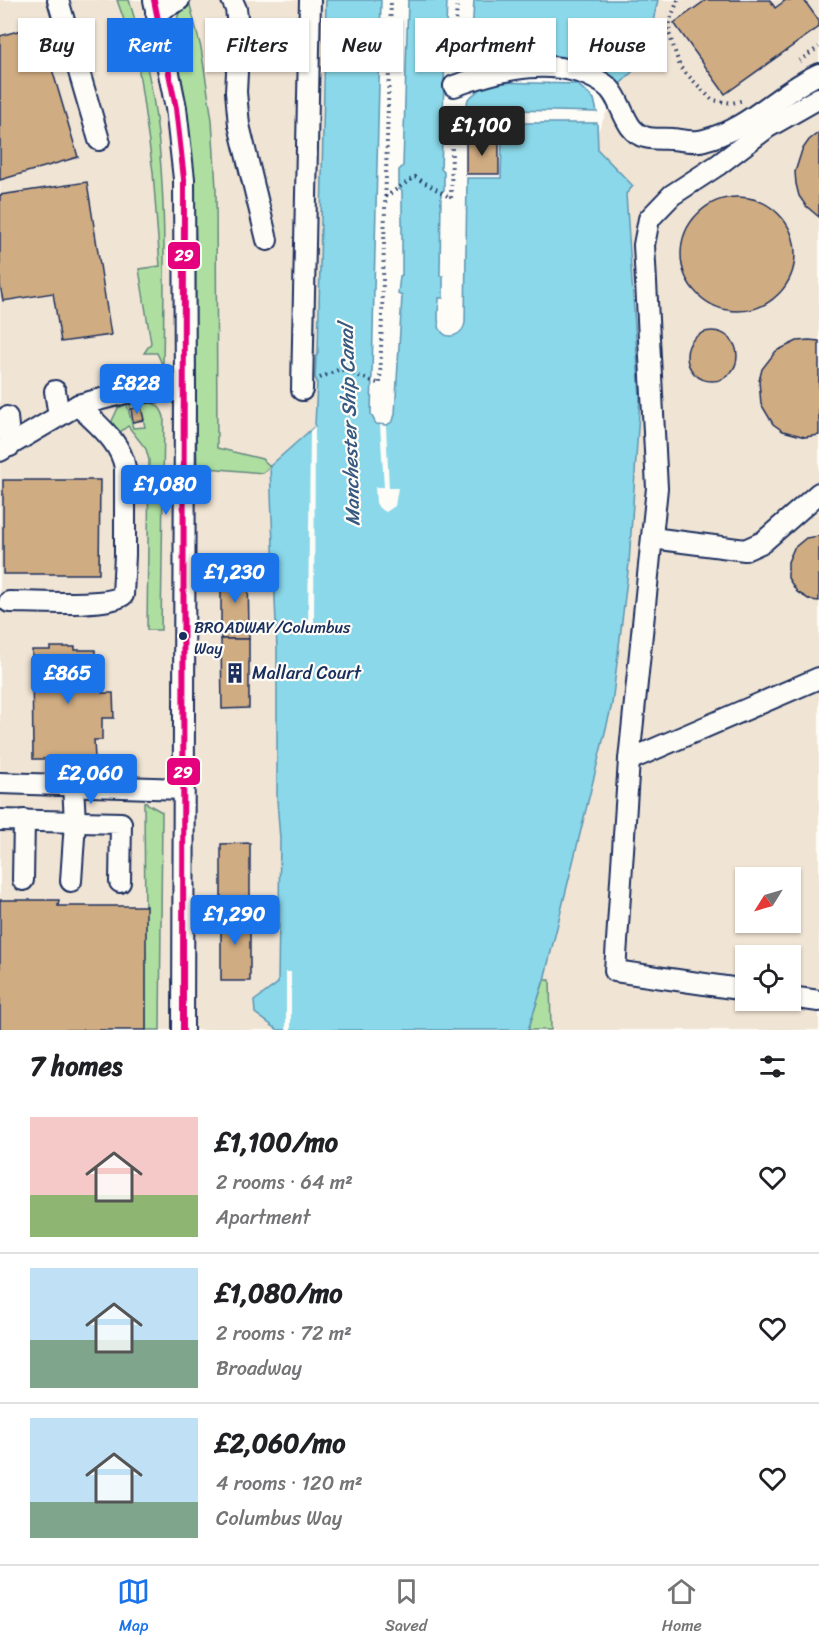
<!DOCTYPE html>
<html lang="en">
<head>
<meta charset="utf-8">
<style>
  body { margin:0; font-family:Sriracha,sans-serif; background:#f2f2f2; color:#202124; height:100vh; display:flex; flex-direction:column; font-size:22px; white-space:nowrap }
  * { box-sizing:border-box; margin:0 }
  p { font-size:20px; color:#757577 }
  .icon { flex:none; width:33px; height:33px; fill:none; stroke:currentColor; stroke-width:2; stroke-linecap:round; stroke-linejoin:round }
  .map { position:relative; height:1030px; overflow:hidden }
  .details { display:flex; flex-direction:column; background:#fff; flex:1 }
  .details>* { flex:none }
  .banner { position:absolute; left:18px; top:18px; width:783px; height:54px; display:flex; gap:12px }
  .needle { width:39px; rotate:233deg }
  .fabs { position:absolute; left:735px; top:867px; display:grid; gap:12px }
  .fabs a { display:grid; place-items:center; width:66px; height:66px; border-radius:0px; background:#fff; box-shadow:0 2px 4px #0004; font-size:30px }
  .price { position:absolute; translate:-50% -51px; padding:0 14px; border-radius:6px; background:#1a73e8; color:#fff; font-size:20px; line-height:39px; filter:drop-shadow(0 2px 3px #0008) }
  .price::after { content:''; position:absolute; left:50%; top:36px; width:18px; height:14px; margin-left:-9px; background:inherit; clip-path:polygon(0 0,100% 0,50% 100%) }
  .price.current { background:#222; color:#fff }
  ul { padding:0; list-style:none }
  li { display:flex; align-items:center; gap:18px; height:150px; padding:0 30px }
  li+li { border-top:2px solid #e0e0e0 }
  li span { display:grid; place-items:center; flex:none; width:168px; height:120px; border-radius:0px; color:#555 }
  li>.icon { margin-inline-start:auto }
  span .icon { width:72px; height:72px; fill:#fffc; stroke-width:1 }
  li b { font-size:26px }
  h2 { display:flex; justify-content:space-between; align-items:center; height:72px; padding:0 30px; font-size:26px }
  .chip { padding:0 21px; border-radius:0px; background:#fff; box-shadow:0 2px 4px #0004; font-size:21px; line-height:54px }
  .chip.current { background:#1a73e8; color:#fff }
  .dock { display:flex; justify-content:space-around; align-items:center; height:84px; border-top:2px solid #e0e0e0; background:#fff; font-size:16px; color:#757577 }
  .dock a { display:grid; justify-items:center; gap:3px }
  .dock .current { color:#1a73e8 }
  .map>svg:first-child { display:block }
  .built { fill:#f0e4d4; fill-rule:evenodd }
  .green { fill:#aedfa0; stroke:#64877f; stroke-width:1.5 }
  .water { fill:#8ad8e9; stroke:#5e94b1; stroke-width:1.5 }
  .pier { fill:#fdfcf7 }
  .building { fill:#d0ac82; stroke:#1b2f5e; stroke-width:1.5 }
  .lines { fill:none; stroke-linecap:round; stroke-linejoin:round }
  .minor-casing { stroke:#1b2f5e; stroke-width:24 }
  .path { stroke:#1b2f5e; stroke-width:4; stroke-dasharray:1.5 4.5; stroke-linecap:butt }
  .minor { stroke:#fdfcf7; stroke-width:20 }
  .bus-1-casing { stroke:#fdfcf7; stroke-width:10 }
  .bus-1 { stroke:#e5007d; stroke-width:6 }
  .bus-dot { fill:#1b2f5e; stroke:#fdfcf7; stroke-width:2 }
  .labels { text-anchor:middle; stroke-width:4.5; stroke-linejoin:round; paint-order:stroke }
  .bus-label { font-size:16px; fill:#1b2f5e; stroke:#fdfcf7; text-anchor:start }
  .poi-label { font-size:18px; fill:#1b2f5e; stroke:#fdfcf7; text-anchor:start }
  .water-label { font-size:20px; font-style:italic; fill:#375981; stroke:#fdfcf7 }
  .line-badge { stroke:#fdfcf7; stroke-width:2 }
  .badge-label { font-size:16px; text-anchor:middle; font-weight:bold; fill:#fff }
</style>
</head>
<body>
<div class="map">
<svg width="819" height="1030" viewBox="0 0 819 1030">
  <rect width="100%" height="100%" fill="#fdfcf7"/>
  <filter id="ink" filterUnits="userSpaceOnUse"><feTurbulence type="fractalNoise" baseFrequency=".0167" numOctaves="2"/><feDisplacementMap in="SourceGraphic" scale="12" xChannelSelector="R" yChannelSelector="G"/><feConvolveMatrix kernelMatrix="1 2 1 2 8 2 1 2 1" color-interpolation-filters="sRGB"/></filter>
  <g filter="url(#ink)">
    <g class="built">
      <polygon points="0,0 326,0 318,353 316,357 315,378 317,381 317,418 277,651 277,800 280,839 278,983 254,1001 255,1013 278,1030 0,1030"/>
      <path d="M658,0h161v1030h-268l-7,-50 68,-276 23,-400 -9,-110 7,-8 -35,-36 -2,-15 24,-51 20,-20 8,-21zM746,878h44v44h-44zM746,956h44v44h-44z"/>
    </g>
    <g class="green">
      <path d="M117,0h12c11,36 21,74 26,111 12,84 9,171 8,255l-6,-13h-13l7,-10 -12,-74 21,-3 -7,-94 -16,-115z"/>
      <polygon points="190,5 201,48 212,120 216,189 217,448 262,459 270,466 263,473 197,467 195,389 196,242 193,180 186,103 173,32 181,7"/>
      <path d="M141,400c13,3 19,4 23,17l-3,213h-14l2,-170 -3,-11 -18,-23 -12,9 -4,-14 6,-13 9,-4 6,24 12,-1 -4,-19 -10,1 -2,-6z"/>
      <polygon points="144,802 162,812 160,1030 146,1030"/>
      <polygon points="544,980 550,980 551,1030 528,1030"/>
    </g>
    <g class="water">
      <path d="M326,0h55l-10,414 5,10 11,1 6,-4 2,-7 7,-118 -4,-2 2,-18 2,-1v-84l-3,-2v-19l4,-4 5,-166h39l-6,169 3,3v18l-3,2 -1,84h3v22h-4c0,9 -3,23 1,31 7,13 23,6 25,-6l2,-145h34l1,-41 -36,-2 -10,-2 2,-10h139l1,27 35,36 -7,8 14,204 -11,165 -17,141 -68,276 -16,50h-250l-23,-17 -1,-12 24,-18 2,-144 -3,-39v-149l-7,-185 45,-40 2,-45 -2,-3 1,-21 2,-4z"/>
      <path d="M474,0h184l-10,43 -8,21 -20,20c-45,-26 -101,-37 -150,-14z"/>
      <polygon points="489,82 577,84 594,99 597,112 466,109 468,99"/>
    </g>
    <g class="pier">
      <polygon points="380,425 386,426 389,488 398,488 395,506 386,512 379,508 376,503 375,487 384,487"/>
      <polygon points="315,426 314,631 308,631 310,431"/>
      <rect x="286" y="972" width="5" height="58"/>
    </g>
    <g class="building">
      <polygon points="706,0 770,0 775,8 786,0 804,0 819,21 819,27 725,94 674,23"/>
      <polygon points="39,25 78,157 0,180 0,36"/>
      <polygon points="818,133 819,133 819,217 806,206 799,196 796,184 795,172 802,150 809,140"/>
      <polygon points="466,139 499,140 499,174 466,174"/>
      <polygon points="87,182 111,335 61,342 53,293 3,301 0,285 0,195"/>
      <circle cx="738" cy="254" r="57"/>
      <circle cx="712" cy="356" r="25"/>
      <polygon points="809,340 819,341 819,435 805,437 783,431 773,424 761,404 759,381 762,369 776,351 797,341"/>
      <polygon points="141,407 144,420 133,422 131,409"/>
      <polygon points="3,480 100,480 99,574 3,574"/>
      <polygon points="819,536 819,601 810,600 797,592 788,578 788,562 794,548 806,538"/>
      <polygon points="221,568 248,568 249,639 221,639"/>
      <polygon points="221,639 249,639 249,708 222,709"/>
      <polygon points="50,647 75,647 75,650 95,650 95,670 102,670 102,693 113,693 114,718 102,718 102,740 94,740 95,759 76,759 76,763 51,764 51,759 33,759 32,650 50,650"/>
      <polygon points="250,843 250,912 221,912 221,844"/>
      <polygon points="0,900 59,900 58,906 146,906 146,1030 0,1030"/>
      <rect x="221" y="912" width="29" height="69"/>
    </g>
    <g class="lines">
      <g class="minor-casing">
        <g id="minor">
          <polyline points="58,0 99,140"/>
          <polyline points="154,0 176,108 184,179 185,390 183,1030"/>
          <polyline points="232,0 236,9 239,33 236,92 239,125 267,240"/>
          <polyline points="156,12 179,0"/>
          <path d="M454,86c47,-17 104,-32 150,-2 19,12 18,47 41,53 8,3 19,1 27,2 10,1 23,4 32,1 44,-10 75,-48 115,-66"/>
          <polyline points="819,98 768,127 718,165 672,195 649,219 644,245 657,488 629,760 819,678"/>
          <polyline points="302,390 310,0"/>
          <polyline points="55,391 59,416"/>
          <polyline points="7,417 10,446"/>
          <polyline points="0,451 78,405 125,393 185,390"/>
          <polyline points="652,538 745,550 763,542 819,493"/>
          <path d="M9,602c22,0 101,5 114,-7l2,-40v-87c-4,-27 -29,-44 -47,-63"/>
          <polyline points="629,760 615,971 746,990"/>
          <polyline points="0,783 183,789"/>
          <polyline points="0,820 121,823 120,882"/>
          <polyline points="23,880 24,820"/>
          <polyline points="71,881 75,822 73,785"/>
          <polyline points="790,997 819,1001"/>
        </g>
      </g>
      <g class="path">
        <polyline points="678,0 670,20 669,33 680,67 712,100 732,103 744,100"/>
        <polyline points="799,61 819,47"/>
        <polyline points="454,68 457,0"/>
        <polyline points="385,197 415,177 451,198 453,103"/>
        <polyline points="320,378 340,369 380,384 391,0"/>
      </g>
      <use href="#minor" class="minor"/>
      <g class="bus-1-casing">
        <polyline id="bus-1" points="154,0 176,108 184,179 183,1030"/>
      </g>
      <use href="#bus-1" class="bus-1"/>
    </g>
  </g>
  <defs>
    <g id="building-bare" transform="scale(1.62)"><path d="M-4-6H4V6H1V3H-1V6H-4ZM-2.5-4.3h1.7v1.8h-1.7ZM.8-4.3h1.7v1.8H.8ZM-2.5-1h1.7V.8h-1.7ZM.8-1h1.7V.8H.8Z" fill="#1b2f5e" stroke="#fdfcf7" stroke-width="2.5" paint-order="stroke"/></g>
  </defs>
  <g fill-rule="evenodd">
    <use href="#building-bare" x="235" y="673"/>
  </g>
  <circle class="bus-dot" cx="183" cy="636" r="5"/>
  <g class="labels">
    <g class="bus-label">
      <text x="194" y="633">BROADWAY/Columbus<tspan x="194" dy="21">Way</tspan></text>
    </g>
    <g class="poi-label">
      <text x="252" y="679">Mallard Court</text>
    </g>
    <g class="water-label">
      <text transform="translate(349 425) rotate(-92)" y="7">Manchester Ship Canal</text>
    </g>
  </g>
  <g class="line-badge">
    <rect x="167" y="241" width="34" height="29" rx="6" fill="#e5007d"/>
    <rect x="166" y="757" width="35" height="29" rx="6" fill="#e5007d"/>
  </g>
  <g class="badge-label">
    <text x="184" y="261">29</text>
    <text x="183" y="778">29</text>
  </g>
</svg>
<div class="fabs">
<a><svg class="needle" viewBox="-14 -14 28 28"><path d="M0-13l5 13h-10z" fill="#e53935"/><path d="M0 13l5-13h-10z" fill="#757577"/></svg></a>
<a><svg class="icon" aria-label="locate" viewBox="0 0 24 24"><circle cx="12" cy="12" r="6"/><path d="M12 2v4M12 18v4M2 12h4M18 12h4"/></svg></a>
</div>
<b class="price current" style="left:482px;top:157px">£1,100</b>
<b class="price" style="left:137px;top:415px">£828</b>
<b class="price" style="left:166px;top:516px">£1,080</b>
<b class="price" style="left:235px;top:604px">£1,230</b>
<b class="price" style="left:68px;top:705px">£865</b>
<b class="price" style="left:91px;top:805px">£2,060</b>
<b class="price" style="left:235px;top:946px">£1,290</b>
<div class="banner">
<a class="chip">Buy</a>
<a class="chip current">Rent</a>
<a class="chip">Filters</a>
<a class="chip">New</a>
<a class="chip">Apartment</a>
<a class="chip">House</a>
</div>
</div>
<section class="details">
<h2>7 homes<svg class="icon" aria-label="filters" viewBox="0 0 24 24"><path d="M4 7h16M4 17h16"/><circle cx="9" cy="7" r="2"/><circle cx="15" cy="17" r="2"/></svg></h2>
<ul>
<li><span style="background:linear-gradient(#f6c9c9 65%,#8fb573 0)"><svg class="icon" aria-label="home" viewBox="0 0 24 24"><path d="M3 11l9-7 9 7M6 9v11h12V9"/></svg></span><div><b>£1,100/mo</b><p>2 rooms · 64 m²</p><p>Apartment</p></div><svg class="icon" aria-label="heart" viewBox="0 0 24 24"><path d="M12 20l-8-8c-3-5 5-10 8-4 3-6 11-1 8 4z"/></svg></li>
<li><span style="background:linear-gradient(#bfe0f5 60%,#7fa58c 0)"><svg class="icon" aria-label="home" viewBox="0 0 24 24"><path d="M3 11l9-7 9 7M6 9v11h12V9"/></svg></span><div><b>£1,080/mo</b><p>2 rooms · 72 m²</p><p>Broadway</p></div><svg class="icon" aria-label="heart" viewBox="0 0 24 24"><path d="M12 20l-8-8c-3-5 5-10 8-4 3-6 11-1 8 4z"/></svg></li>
<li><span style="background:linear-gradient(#bfe0f5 70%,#7fa58c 0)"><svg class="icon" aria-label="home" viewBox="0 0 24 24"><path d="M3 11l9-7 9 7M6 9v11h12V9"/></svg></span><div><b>£2,060/mo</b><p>4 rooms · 120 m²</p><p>Columbus Way</p></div><svg class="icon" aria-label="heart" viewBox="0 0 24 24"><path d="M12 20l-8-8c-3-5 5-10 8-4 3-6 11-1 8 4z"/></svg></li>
</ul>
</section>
<nav class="dock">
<a class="current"><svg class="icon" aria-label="map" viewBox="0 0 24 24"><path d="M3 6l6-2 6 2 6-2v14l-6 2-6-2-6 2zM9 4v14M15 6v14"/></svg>Map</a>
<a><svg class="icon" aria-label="saved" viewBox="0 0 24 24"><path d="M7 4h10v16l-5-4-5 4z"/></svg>Saved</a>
<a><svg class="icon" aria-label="home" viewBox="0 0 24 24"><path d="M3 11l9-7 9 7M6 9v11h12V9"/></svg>Home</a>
</nav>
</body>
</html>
